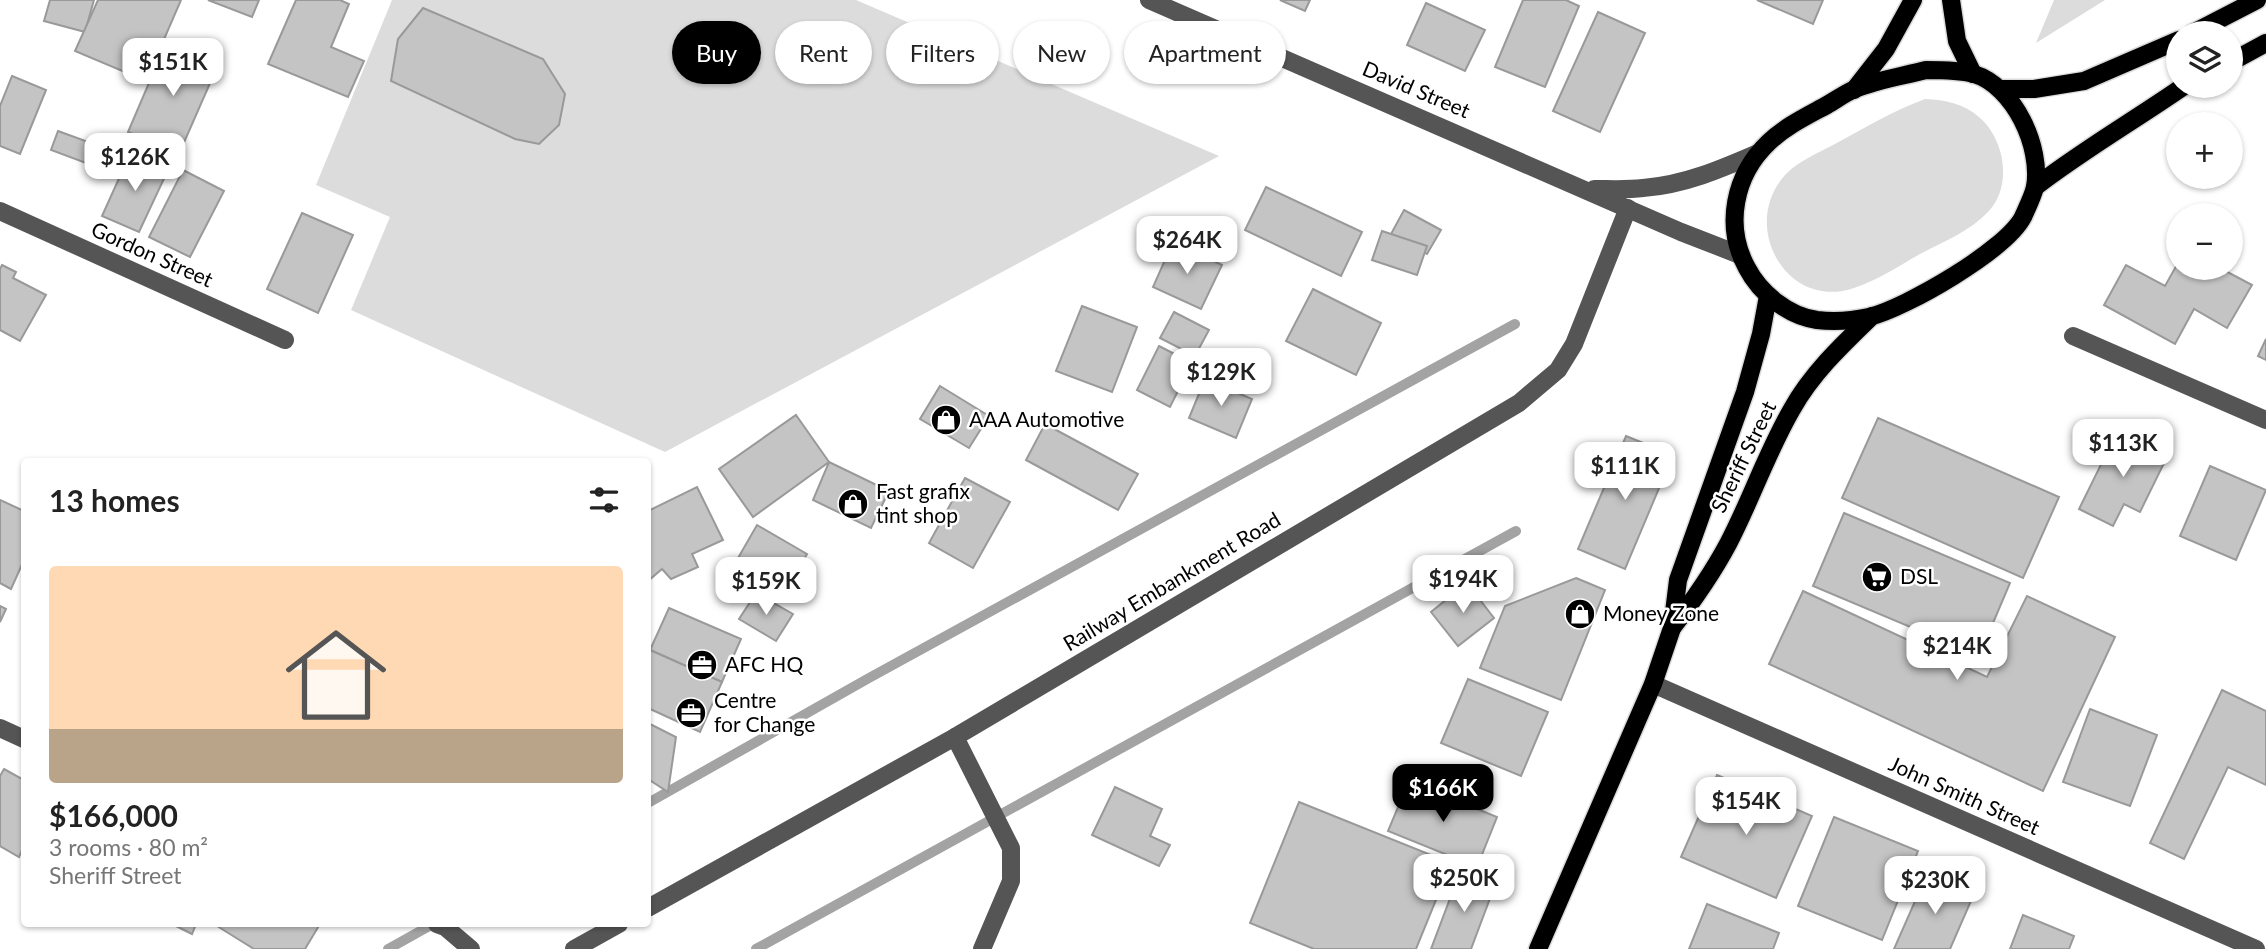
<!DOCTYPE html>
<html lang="en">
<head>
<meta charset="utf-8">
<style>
  body { margin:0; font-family:Lato,sans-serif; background:#f2f2f2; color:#222; height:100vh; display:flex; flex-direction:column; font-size:26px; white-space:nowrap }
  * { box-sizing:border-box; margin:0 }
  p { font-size:23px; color:#767676 }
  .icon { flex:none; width:38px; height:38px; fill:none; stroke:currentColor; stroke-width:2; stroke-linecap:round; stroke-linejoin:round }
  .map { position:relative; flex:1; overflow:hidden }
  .details { position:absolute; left:21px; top:458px; width:630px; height:469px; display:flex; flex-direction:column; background:#fff; border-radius:7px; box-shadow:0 2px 5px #0004 }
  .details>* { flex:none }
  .banner { position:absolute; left:672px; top:21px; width:665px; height:63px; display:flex; gap:14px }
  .buttons { position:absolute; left:2166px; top:21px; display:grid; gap:14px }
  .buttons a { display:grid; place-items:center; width:77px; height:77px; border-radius:50%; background:#fff; box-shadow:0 2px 5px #0004; font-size:35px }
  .price { position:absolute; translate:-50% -60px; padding:0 16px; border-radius:14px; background:#fff; color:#222; font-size:23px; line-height:46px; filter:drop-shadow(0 2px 4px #0008) }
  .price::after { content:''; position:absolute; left:50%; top:42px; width:21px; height:16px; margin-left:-10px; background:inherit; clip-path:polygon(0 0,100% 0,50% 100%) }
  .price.selected { background:#000; color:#fff }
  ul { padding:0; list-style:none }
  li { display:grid; align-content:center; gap:14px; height:371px; padding:0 28px }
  li span { display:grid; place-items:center; height:217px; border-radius:7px; color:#555 }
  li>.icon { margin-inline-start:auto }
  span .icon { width:126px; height:126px; fill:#fffc; stroke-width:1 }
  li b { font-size:30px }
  h2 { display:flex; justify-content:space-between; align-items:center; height:84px; padding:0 28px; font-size:30px }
  .tag { padding:0 24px; border-radius:32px; background:#fff; box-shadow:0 2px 5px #0004; font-size:24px; line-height:63px }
  .tag.selected { background:#000; color:#fff }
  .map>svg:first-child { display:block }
  .green { fill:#dcdcdc }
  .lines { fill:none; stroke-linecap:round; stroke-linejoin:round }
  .stream { stroke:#a3a3a3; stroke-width:10 }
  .building { fill:#c4c4c4; stroke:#999; stroke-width:2 }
  .major-casing { stroke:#dbdbdb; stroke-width:21 }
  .minor { stroke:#555; stroke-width:18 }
  .major { stroke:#000; stroke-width:18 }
  .labels { text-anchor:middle; stroke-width:5; stroke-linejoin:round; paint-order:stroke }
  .street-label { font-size:21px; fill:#000; stroke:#fff }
  .poi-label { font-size:21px; fill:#000; stroke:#fff; text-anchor:start }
</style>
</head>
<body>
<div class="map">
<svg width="2266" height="949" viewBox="0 0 2266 949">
  <rect width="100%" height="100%" fill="#fff"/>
  <g class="green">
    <polygon points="392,0 856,0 1219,156 665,452 351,310 390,217 316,185"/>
    <polygon points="2054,0 2105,0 2036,43"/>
    <path d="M1925,99c20,1 38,4 54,18 26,22 34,69 9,95 -18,19 -45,30 -68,42 -21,12 -42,26 -66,34 -67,23 -115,-62 -69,-113 13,-14 33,-22 50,-31 29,-16 58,-33 90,-45z"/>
  </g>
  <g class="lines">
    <g class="stream">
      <polyline points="648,803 869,678 1515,324"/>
      <polyline points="388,949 433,924"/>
      <polyline points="756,949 1516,531"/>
    </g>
  </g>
  <g class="building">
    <polygon points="50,0 94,0 85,32 44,21"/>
    <polygon points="98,0 181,0 146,81 75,51"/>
    <polygon points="208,0 259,0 252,17"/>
    <polygon points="296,0 340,0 349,4 331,47 364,61 348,97 268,64"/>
    <polygon points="1280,0 1310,0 1305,11"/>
    <polygon points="1523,0 1566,0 1579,6 1545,87 1495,67"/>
    <polygon points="1757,0 1823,0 1813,24"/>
    <polygon points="1426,3 1485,30 1465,71 1407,45"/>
    <polygon points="423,8 543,59 565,94 559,125 539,144 515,139 391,81 398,39"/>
    <polygon points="1598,12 1645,33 1600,132 1553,111"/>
    <polygon points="166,43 218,65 179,154 128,132"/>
    <polygon points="12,76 46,90 20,154 0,146 0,106"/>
    <polygon points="58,131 102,147 94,166 51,150"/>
    <polygon points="130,154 168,170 139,232 102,216"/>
    <polygon points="183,170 224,191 190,257 149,237"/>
    <polygon points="1266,187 1362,232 1341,276 1245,230"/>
    <polygon points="1404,210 1441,230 1427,254 1391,234"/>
    <polygon points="302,213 353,235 318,313 267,289"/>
    <polygon points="1382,231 1427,246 1417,275 1372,260"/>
    <polygon points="1173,242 1222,265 1201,309 1153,287"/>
    <polygon points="2179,261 2179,268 2220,268 2252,285 2227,328 2194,309 2175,344 2104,305 2126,265 2165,286"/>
    <polygon points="2,265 16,272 13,278 46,295 20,341 0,330 0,269"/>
    <polygon points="1313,289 1381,323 1356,375 1286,341"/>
    <polygon points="1082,306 1137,327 1112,392 1056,371"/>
    <polygon points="1174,312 1209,330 1195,356 1160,338"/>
    <polygon points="2266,339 2266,360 2258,356"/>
    <polygon points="1159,346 1192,363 1170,407 1137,390"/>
    <polygon points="1205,379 1252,399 1236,438 1189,418"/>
    <polygon points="940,386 989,416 969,448 920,419"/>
    <polygon points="796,415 829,462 753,517 719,469"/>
    <polygon points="1878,418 2059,497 2023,578 1842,498"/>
    <polygon points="1045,424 1138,474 1118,510 1026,460"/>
    <polygon points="2117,432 2167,457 2140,512 2124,504 2113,526 2079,509"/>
    <polygon points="1626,436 1673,455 1625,569 1578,549"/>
    <polygon points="829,462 889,491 871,528 813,500"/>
    <polygon points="2210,466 2266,490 2236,560 2180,536"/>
    <polygon points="965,478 1010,502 973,568 929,543"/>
    <polygon points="697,487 723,540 692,554 698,567 671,579 662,569 648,581 648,511"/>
    <polygon points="0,500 24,511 24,560 11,589 0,583"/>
    <polygon points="1844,513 2010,583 1979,656 1813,586"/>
    <polygon points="757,525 807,554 783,596 749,577 755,567 738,558"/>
    <polygon points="1576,578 1605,590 1561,700 1480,668 1505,606"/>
    <polygon points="1467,583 1494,618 1458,646 1431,612"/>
    <polygon points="1803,591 1987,677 2027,596 2115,637 2043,791 1769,664"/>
    <polygon points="756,593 793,614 776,641 739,619"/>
    <polygon points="0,606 6,609 0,622"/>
    <polygon points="669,608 741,639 722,682 650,650"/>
    <polygon points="650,650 722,682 700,732 648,708 648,655"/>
    <polygon points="1468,679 1548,712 1521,776 1441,743"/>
    <polygon points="2222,690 2266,711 2266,785 2228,767 2184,859 2150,843"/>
    <polygon points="2090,709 2157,735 2130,806 2063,782"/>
    <polygon points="648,723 676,737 668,792 648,779"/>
    <polygon points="4,769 24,780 24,846 19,857 0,846 0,776"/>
    <polygon points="1717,775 1812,816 1776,898 1681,857"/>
    <polygon points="1409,781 1497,817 1477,867 1388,831"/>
    <polygon points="1115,787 1162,809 1150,836 1170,845 1159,866 1092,835"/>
    <polygon points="1299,802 1451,863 1416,949 1314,949 1250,923"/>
    <polygon points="1834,817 1918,851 1882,940 1798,906"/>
    <polygon points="1460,872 1495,885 1471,949 1431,949"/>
    <polygon points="1927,874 1974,894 1950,949 1894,949"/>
    <polygon points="1707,904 1779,933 1773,949 1689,949"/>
    <polygon points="2023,915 2074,936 2069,949 2010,949"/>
    <polygon points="172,924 196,924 192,934"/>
    <polygon points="218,924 320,924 305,949 254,949 217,926"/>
  </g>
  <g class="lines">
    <g class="major-casing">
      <g id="major">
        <polyline points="1951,0 1957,41 1973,74"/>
        <polyline points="2193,33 2257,0"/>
        <polyline points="2231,62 2266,43"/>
        <path d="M1926,70c16,0 33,0 48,4 40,12 68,73 61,113 -2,9 -8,21 -12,30 -17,33 -117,91 -154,100 -18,4 -34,5 -52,3 -29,-4 -57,-27 -70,-52 -23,-42 -13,-93 22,-126 17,-16 38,-26 58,-37 9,-5 18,-12 28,-16 22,-9 48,-13 71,-19z"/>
        <polyline points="2001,89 2034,89 2084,81 2179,40"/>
        <polyline points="1854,90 1886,49 1913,0"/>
        <path d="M2035,187c48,-37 100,-67 149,-101"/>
        <path d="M1672,628c21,-27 40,-54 56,-84 23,-44 39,-92 64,-135 20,-36 51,-65 80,-93"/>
        <polyline points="1538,949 1653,684 1672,628 1678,580 1745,392 1761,334 1768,296"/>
      </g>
    </g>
    <g class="minor">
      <polyline points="1149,0 1681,232 1740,255"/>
      <path d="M1594,189c16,0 33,1 49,-1 41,-3 78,-19 115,-35"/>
      <polyline points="0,211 285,340"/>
      <polyline points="2073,336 2266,420"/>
      <polyline points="1653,684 2256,949"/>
      <polyline points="0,728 24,739"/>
      <polyline points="955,737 1011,848 1011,881 982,949"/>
      <polyline points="648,908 955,737 1519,403 1558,370 1574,344 1628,208"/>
      <polyline points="437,924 445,927 471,949"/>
      <polyline points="574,949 619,924"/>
    </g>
    <use href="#major" class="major"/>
  </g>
  <defs>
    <g id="shop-disc" transform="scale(1.575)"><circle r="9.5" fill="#000" stroke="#fff"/><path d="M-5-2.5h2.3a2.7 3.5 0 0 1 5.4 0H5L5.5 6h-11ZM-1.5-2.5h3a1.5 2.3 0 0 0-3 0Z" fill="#fff"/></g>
    <g id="supermarket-disc" transform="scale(1.575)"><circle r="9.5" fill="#000" stroke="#fff"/><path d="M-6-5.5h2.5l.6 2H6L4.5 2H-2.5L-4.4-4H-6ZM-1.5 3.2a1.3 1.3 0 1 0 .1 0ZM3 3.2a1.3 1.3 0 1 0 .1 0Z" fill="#fff"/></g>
    <g id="office-disc" transform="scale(1.575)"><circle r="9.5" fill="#000" stroke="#fff"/><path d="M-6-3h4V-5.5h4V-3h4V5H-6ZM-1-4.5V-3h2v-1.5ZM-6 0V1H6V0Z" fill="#fff"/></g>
  </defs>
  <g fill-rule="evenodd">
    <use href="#shop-disc" x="946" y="420"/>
    <use href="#shop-disc" x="853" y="504"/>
    <use href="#supermarket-disc" x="1877" y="577"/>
    <use href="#shop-disc" x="1580" y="614"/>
    <use href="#office-disc" x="702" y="665"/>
    <use href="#office-disc" x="691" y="713"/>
  </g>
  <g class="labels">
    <g class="street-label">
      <text transform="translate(1416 90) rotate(23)" y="7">David Street</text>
      <text transform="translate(152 255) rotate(24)" y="7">Gordon Street</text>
      <text transform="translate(1744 457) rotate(-64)" y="7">Sheriff Street</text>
      <text transform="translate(1172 582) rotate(-31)" y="7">Railway Embankment Road</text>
      <text transform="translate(1964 796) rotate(24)" y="7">John Smith Street</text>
    </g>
    <g class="poi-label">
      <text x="969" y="427">AAA Automotive</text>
      <text x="876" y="499">Fast grafix<tspan x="876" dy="24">tint shop</tspan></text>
      <text x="1900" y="584">DSL</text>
      <text x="1603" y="621">Money Zone</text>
      <text x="725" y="672">AFC HQ</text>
      <text x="714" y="708">Centre<tspan x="714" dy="24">for Change</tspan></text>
    </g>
  </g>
</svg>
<div class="buttons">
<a><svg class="icon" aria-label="layers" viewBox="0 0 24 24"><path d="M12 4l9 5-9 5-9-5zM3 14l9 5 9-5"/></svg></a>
<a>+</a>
<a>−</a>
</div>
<b class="price" style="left:173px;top:98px">$151K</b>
<b class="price" style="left:135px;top:193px">$126K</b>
<b class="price" style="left:1187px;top:276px">$264K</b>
<b class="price" style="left:1221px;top:408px">$129K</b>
<b class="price" style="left:2123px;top:479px">$113K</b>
<b class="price" style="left:1625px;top:502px">$111K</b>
<b class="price" style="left:1463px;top:615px">$194K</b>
<b class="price" style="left:766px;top:617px">$159K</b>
<b class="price" style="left:1957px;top:682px">$214K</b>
<b class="price selected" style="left:1443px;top:824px">$166K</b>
<b class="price" style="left:1746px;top:837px">$154K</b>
<b class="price" style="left:1464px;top:914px">$250K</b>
<b class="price" style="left:1935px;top:916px">$230K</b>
<div class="banner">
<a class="tag selected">Buy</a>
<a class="tag">Rent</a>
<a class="tag">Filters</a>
<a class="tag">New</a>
<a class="tag">Apartment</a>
</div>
<section class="details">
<h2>13 homes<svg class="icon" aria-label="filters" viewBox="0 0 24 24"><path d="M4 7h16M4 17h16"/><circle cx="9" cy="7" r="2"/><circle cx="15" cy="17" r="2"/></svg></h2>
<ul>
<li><span style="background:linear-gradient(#ffd9b3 75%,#b9a48a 0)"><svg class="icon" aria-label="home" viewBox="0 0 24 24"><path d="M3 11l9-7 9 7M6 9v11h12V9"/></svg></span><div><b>$166,000</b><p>3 rooms · 80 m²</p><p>Sheriff Street</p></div></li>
</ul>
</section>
</div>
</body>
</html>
